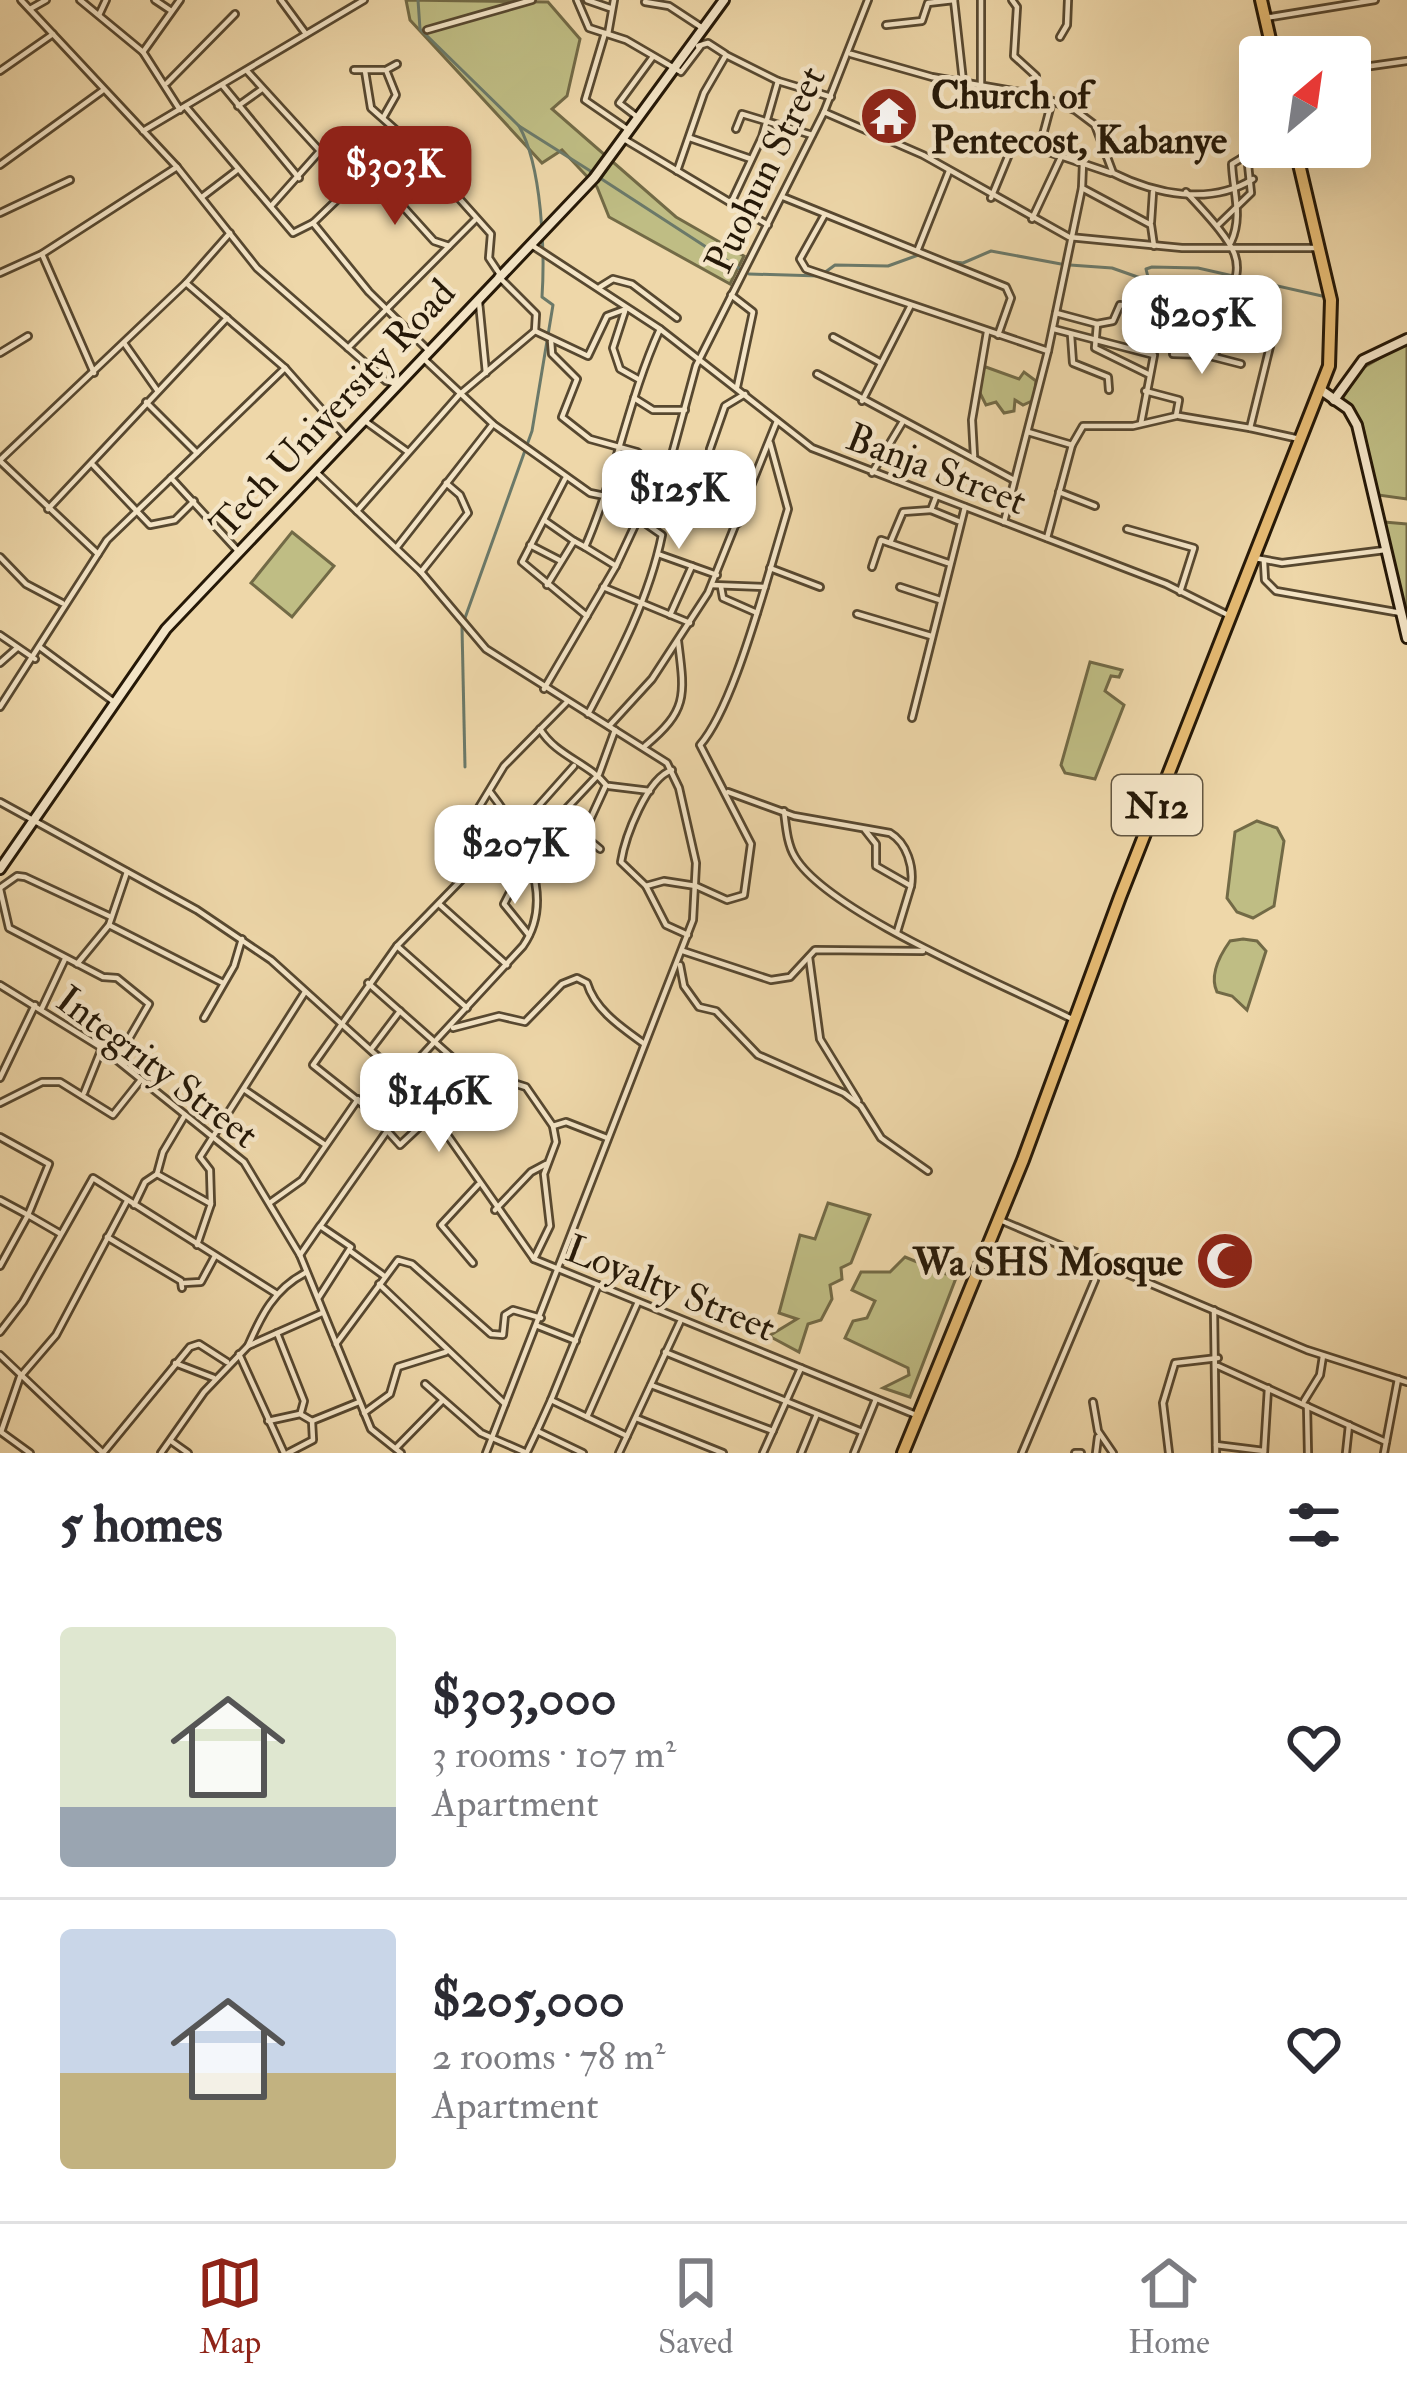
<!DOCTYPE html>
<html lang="en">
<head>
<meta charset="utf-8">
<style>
  body { margin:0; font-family:"IM FELL Double Pica",serif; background:#f7f7f7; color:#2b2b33; height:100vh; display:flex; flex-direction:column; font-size:45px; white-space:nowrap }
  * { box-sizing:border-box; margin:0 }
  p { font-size:39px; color:#7c7c81 }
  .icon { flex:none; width:66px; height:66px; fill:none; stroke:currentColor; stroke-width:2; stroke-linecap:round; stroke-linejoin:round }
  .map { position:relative; height:1453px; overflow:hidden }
  .side { display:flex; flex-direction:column; background:#fff; flex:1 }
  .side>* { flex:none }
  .needle { width:78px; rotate:29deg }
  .buttons { position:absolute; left:1239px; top:36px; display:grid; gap:24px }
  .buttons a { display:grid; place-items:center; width:132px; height:132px; border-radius:12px; background:#fff; box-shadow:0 12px 48px #0002; font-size:60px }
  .price { position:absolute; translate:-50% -102px; padding:0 27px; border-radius:24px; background:#fff; color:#222; font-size:39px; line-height:78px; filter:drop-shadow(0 3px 6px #0008) }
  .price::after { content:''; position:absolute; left:50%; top:72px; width:36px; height:27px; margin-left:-18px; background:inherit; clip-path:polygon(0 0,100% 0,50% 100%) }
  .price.current { background:#8f2418; color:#fff }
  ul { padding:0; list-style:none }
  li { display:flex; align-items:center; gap:36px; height:300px; padding:0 60px }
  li+li { border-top:3px solid #e1e1e2 }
  li span { display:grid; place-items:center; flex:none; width:336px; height:240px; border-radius:12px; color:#555 }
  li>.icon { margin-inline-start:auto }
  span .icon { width:144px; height:144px; fill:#fffc; stroke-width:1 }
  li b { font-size:51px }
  h2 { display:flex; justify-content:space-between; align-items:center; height:144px; padding:0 60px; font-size:51px }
  .tab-bar { display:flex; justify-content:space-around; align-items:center; height:168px; border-top:3px solid #e1e1e2; background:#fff; font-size:33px; color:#7c7c81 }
  .tab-bar a { display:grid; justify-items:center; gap:6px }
  .tab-bar .current { color:#8f2418 }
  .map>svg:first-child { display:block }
  .green { fill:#bfbd84; stroke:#726a46; stroke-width:3 }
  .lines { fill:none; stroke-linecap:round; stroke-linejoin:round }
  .stream { stroke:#6b7969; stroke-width:3 }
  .street-casing { stroke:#574830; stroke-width:10 }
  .secondary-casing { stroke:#251807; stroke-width:14 }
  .highway-casing { stroke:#251807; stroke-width:16 }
  .street { stroke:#f4e5c7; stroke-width:4.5 }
  .secondary { stroke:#f4e5c7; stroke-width:8 }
  .highway { stroke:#e7bc74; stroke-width:10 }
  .labels { text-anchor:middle; stroke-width:9; stroke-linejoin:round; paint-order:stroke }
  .shield { fill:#f4e5c7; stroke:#635641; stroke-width:3 }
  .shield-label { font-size:36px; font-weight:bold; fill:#251807 }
  .poi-label { font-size:39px; font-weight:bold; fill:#251807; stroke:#f4e5c7; text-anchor:start }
  .street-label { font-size:39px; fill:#251807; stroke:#f4e5c7 }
</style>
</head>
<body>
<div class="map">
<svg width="1407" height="1453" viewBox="0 0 1407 1453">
  <rect width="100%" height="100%" fill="#eed7a9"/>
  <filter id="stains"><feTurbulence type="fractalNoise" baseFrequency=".00167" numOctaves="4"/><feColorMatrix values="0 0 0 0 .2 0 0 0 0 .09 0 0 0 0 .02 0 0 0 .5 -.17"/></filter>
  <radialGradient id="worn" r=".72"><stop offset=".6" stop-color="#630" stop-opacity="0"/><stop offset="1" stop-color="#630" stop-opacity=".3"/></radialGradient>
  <g class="green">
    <polygon points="406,0 548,2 580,39 567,96 552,109 676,217 744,256 730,284 609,217 597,187 562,150 542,163 410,20"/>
    <polygon points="1407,342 1407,499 1378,495 1362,424 1342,399 1361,369"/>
    <polygon points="983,366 1019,379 1024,372 1036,381 1034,400 1023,405 1015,400 1014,411 1004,413 996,402 986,405 979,391"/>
    <polygon points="1384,522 1407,524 1407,620"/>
    <polygon points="292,532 334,566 292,617 251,583"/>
    <polygon points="1090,662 1122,670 1119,677 1111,676 1105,691 1124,705 1095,779 1065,773 1061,765"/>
    <polygon points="1257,821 1277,828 1284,841 1274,906 1253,918 1237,912 1227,898 1235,832"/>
    <path d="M1243,939l14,2 9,10 -19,59 -15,-14 -15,-4c-8,-17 3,-37 13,-51z"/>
    <polygon points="828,1203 870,1215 851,1263 841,1268 842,1279 830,1285 832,1299 821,1320 808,1324 799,1352 769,1336 797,1319 779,1313 800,1235 815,1239"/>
    <polygon points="905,1257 956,1278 910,1397 883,1388 909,1375 908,1368 845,1338 853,1321 867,1318 875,1301 852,1290 861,1272 890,1272"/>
  </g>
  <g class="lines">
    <g class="stream">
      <polyline points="418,0 420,29 519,126 592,172"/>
      <polyline points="600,178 740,269"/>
      <polyline points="947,261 963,263 991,251 1061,264"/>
      <polyline points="1070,265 1112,268 1149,281 1146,269 1152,267 1198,268 1322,296"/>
      <polyline points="749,274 820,276 835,265 888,266 921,254"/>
      <path d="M465,618l67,-187 21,-126 -11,-8c3,-46 0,-131 -23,-171"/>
      <polyline points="462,627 465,767"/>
    </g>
    <g class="street-casing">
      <g id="street">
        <polyline points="21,0 177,167 257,268 386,381 397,384"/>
        <polyline points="80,0 143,52 180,110"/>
        <polyline points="155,0 170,10"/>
        <polyline points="281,0 306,34"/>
        <polyline points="577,0 589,28 626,40 681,72 700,47"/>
        <polyline points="587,0 610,8"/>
        <polyline points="954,0 963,81"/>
        <polyline points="1012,0 1017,7 1014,56 1036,76 1037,95"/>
        <polyline points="645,2 669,6 704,29"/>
        <polyline points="30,9 46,0"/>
        <polyline points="99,15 106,0"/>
        <polyline points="1265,18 1375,0"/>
        <polyline points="886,25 922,21 928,3 954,0"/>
        <polyline points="427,30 532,0"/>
        <polyline points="605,33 585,100 630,131"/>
        <polyline points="608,34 614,0"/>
        <polyline points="1060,37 1067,25 1068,0"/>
        <polyline points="698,46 708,43 725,54"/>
        <polyline points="143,52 180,0"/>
        <path d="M851,54l81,23 105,18 38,15 20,15 18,48c42,21 97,33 140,6"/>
        <polyline points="1350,69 1407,61"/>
        <polyline points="354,70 384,70"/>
        <polyline points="0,71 53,34"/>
        <polyline points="365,71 371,108 406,139 491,234 489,258 499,273"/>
        <polyline points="248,72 320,151 272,205"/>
        <polyline points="167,83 235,14"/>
        <polyline points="981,84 981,0"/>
        <polyline points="223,86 299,178"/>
        <polyline points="238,106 262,89"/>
        <polyline points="186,107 293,233 313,223 369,169 434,241 449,246"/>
        <polyline points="824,112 923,155 1069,237 1182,248 1315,248"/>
        <polyline points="636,116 619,103 652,58"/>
        <polyline points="383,118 396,95 386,70 397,64"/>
        <polyline points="736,129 742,114 812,135"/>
        <polyline points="143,131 364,0"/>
        <polyline points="690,138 751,159"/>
        <polyline points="624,139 768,225"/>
        <polyline points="1040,146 1052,101"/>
        <polyline points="1083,163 1082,188 1151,225 1154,246"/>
        <polyline points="0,165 102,91"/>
        <polyline points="677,171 704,93 726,55 778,81"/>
        <path d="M1186,192c82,87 44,65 29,165"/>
        <polyline points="202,197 236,171"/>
        <polyline points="783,197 1006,287 1011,298 998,335"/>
        <polyline points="991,198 1012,147 1019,142 1111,173"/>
        <polyline points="731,203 762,137 778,81 831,97"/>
        <polyline points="0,213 70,180"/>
        <polyline points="824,216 800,259 806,269 1048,351"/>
        <polyline points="1032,219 1062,155"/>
        <polyline points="1151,222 1153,192"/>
        <polyline points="313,223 369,292 430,352"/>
        <path d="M1218,225l33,-32 -4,-38 -15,9c1,28 11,52 -1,78"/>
        <polyline points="533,246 660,329 812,448 1166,584 1228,615"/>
        <polyline points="918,249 949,171"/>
        <polyline points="42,254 94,373"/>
        <polyline points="0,273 42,254 177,167"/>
        <polyline points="498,276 536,314 535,331"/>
        <polyline points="186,283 285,368 346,437"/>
        <polyline points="600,287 613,279 632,284 677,318"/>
        <polyline points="731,295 753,312 737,387"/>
        <polyline points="479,302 486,373"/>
        <polyline points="625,311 613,348 620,369 638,379"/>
        <polyline points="1056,313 1097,324 1113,321 1120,305 1156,309 1169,322 1168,334"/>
        <polyline points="1097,324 1095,348 1148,374"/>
        <polyline points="1054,329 1154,355 1141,423"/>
        <polyline points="1274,330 1250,428 1295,438"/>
        <polyline points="1071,335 1073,363 1108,377 1109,390"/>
        <polyline points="833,337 881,363"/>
        <polyline points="551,341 552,354 577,379 562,417 590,439 637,452 667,474 709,487"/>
        <polyline points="124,343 157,390"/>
        <polyline points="348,348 475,220"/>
        <polyline points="0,353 28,336"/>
        <polyline points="1173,354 1206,355 1241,364"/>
        <polyline points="424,359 493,424 590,493 738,523"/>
        <polyline points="817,374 1014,480"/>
        <polyline points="634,398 653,410 685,410"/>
        <polyline points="862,401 910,307"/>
        <polyline points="146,402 197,453"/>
        <polyline points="1179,416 1250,428"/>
        <polyline points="365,421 408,452"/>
        <polyline points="1028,432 1072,445 1083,426 1133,426 1176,416 1179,400 1145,391"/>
        <polyline points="974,456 972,420 987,332"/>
        <polyline points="0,460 186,283 230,233"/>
        <polyline points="0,461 98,554"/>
        <polyline points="93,465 150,525 175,520 194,501"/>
        <polyline points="316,472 421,572 486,649 667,763 679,788 696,863 693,920 486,1453"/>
        <polyline points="872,473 902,423"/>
        <polyline points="171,478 238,551"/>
        <polyline points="565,479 522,562 587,616"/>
        <polyline points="1059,492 1095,506"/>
        <polyline points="658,506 696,366 824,112 868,0"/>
        <polyline points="48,509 227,318"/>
        <polyline points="931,510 958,521"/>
        <polyline points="357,511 459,395 535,331 588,356 607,316 626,309"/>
        <polyline points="703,515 710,449 725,406 745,394"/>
        <polyline points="544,520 574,541"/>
        <polyline points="1004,522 1048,351 1082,188"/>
        <polyline points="1127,529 1194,548 1180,592"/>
        <polyline points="1047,538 1072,445"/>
        <polyline points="890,543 903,512 931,510 936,497"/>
        <polyline points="530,545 561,561"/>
        <polyline points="397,547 493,424"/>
        <polyline points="585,547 616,566"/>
        <polyline points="658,554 717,575"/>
        <polyline points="0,557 26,584 62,603"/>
        <polyline points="1255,558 1282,563 1385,550"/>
        <polyline points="1264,562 1265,580 1276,591 1401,613"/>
        <polyline points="872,567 881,540 948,563"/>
        <polyline points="770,568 820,587"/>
        <polyline points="421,572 468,513 460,495 446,483"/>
        <path d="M547,585l27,-44 11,6c31,-71 43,-148 75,-218"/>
        <polyline points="712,585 765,587 788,509 770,443"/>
        <polyline points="603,587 690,623"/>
        <polyline points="721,587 723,598 757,613"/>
        <polyline points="900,587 940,600"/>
        <polyline points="857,614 931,636"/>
        <polyline points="670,615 692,566"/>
        <polyline points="0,635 35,659"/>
        <polyline points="41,648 114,702"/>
        <polyline points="0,663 17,648"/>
        <polyline points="544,689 616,566 644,506"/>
        <polyline points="0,707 107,540 285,368"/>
        <path d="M588,714c30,-57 61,-115 74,-179l-23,-16"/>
        <polyline points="912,718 965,507"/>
        <polyline points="609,726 652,679 708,593 777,421"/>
        <path d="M540,729c16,27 49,34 66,56l-23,50 17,14"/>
        <path d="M645,746c43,-36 40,-50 33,-105"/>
        <path d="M672,770c-25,8 -47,67 -51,92l25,24 20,39 22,10"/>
        <polyline points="609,786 650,791"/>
        <path d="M728,792l66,24 96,17c17,10 24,34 21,53"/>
        <polyline points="0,802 197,910 271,960 418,1093 534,1259 916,1415"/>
        <path d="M784,811c2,15 3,33 11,46 33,56 212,129 277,162"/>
        <polyline points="518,829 574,766"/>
        <polyline points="865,830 876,844 876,866 911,886 897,932"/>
        <path d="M646,886l18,-5 32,5 31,14 17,-5 7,-51 -51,-99c27,-31 52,-115 65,-158"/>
        <polyline points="0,888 17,876 25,877 109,916"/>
        <polyline points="0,889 9,928 103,977 117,978 149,1004 127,1042 99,1044"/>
        <polyline points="439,904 507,965"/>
        <polyline points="109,925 223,983"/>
        <polyline points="529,935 504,904 536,841 599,774 615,730"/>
        <polyline points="397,946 467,1008"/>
        <polyline points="683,951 771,980 790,977 815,950 923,951"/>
        <polyline points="809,957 820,1039 858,1101"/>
        <polyline points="77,964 109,925 127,872"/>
        <polyline points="680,965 684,986 699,1007 716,1011 758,1055 844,1093 861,1106 881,1138 928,1171"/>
        <polyline points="368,983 463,1067 526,1087 553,1126 556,1142 544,1174 550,1226 534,1259"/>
        <polyline points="0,985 102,1048 244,1162 300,1255 371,1429 401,1453"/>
        <polyline points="42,1008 65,959"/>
        <polyline points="204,1018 234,966 242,939"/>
        <path d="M453,1028l46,-12 26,6 37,-38 15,-6 10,5c8,27 34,44 56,60"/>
        <polyline points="372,1048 400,1011"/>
        <path d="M403,1076l120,-130c34,-49 -1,-113 -33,-154"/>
        <polyline points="0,1078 35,1005"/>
        <polyline points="245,1090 324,1144"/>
        <polyline points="84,1093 102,1048"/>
        <polyline points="0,1103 42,1082 60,1082 113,1115 140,1081"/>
        <polyline points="434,1113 400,1145 366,1107 313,1065 397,946 469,872 478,809 504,766 566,703"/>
        <polyline points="376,1115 399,1093 391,1077 395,1070"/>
        <polyline points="553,1126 566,1122 607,1138"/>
        <polyline points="0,1137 49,1164 28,1215 0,1200"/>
        <polyline points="157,1174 211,1204 197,1245"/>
        <polyline points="271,1202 302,1180 358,1099"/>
        <polyline points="211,1204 210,1170 200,1157 305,992"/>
        <polyline points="134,1205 145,1182 157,1174 163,1152 185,1115"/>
        <polyline points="495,1210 531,1172 546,1164"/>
        <polyline points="1000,1220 1307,1350 1407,1382"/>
        <polyline points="321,1225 387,1131"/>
        <polyline points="107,1237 181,1281 182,1288"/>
        <polyline points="350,1251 383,1275"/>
        <polyline points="300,1255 320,1226 351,1247 319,1297"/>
        <polyline points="473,1263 441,1225 478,1185"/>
        <polyline points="0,1266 28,1215 59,1233"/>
        <polyline points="184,1283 201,1282 215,1256"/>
        <polyline points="379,1284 505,1404"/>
        <polyline points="1214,1310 1216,1453"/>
        <polyline points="538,1326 576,1341"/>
        <polyline points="0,1332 23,1302 93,1178 277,1294"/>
        <polyline points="277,1333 304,1401 301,1412"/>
        <polyline points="336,1344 398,1260 412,1264 491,1334 503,1335 505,1315 513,1310 541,1318"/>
        <path d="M248,1346c13,-30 26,-57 57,-73"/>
        <polyline points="665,1352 862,1432"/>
        <polyline points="239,1354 284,1453"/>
        <polyline points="0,1355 103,1453"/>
        <polyline points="175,1363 214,1378"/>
        <polyline points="1218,1366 1386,1442"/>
        <polyline points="425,1384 481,1433 527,1453"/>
        <polyline points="651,1385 773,1431"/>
        <polyline points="551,1400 598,1285"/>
        <polyline points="1304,1401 1320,1375 1323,1356"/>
        <polyline points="1093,1402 1098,1431 1113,1453"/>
        <polyline points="1307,1406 1308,1453"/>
        <polyline points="364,1413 390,1394 398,1367 446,1352"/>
        <polyline points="587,1417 638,1302"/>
        <polyline points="636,1418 723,1453"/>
        <polyline points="268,1421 300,1414 312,1421 313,1440 288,1453"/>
        <polyline points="312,1421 359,1402"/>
        <polyline points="537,1431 551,1400 627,1436"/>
        <polyline points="171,1441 188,1453"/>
        <polyline points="1216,1445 1264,1451"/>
        <polyline points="396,1448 442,1401"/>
        <polyline points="528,1450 537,1431 583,1453"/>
        <polyline points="30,1453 1,1432 20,1377 56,1335 127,1201"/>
        <polyline points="103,1453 190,1347 199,1344 227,1362"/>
        <polyline points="161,1453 204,1392 248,1346 322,1313"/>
        <polyline points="619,1453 680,1322"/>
        <polyline points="763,1453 801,1368"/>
        <polyline points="801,1453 817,1414"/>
        <polyline points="854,1453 876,1399"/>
        <polyline points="1022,1453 1095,1280 1098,1258"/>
        <polyline points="1075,1453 1081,1453"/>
        <polyline points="1096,1453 1098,1437"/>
        <polyline points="1169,1453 1163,1403 1175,1363 1218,1358"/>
        <polyline points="1264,1453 1268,1388"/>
        <polyline points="1346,1453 1349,1425"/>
        <polyline points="1384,1453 1398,1379"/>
      </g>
    </g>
    <g class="secondary-casing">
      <g id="secondary">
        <polyline points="1321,390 1348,409 1357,425 1407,638"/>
        <polyline points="1334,400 1363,360 1407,339"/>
        <polyline points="0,869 166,629 594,178 724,0"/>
      </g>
    </g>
    <g class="highway-casing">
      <g id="highway">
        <polyline points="1261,0 1274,57"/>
        <polyline points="903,1453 1023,1160 1120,897 1329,366 1331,300 1295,147"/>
      </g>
    </g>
    <use href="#street" class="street"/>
    <use href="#secondary" class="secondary"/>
    <use href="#highway" class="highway"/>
  </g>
  <defs>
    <g id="temple-disc" transform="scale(3)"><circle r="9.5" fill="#8f2418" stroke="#f4e5c7"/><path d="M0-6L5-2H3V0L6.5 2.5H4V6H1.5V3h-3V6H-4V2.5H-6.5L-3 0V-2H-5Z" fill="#fff"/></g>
    <g id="mosque-disc" transform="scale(3)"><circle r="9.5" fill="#8f2418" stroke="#f4e5c7"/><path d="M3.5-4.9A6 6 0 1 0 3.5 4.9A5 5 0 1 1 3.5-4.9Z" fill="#fff"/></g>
  </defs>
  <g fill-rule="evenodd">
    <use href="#temple-disc" x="889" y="116"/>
    <use href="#mosque-disc" x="1225" y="1261"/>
  </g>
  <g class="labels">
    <rect class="shield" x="1112" y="775" width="90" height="60" rx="9"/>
    <g class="shield-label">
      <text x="1157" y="818">N12</text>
    </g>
    <g class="poi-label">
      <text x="931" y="108">Church of<tspan x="931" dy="45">Pentecost, Kabanye</tspan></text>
      <text x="1183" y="1275" text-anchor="end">Wa SHS Mosque</text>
    </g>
    <g class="street-label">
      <text transform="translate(764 169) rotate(-64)" y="14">Puohun Street</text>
      <text transform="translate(332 408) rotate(-47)" y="14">Tech University Road</text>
      <text transform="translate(937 468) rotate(21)" y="14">Banja Street</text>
      <text transform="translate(158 1066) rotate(37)" y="14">Integrity Street</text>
      <text transform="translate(671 1287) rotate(22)" y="14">Loyalty Street</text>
    </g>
  </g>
  <rect width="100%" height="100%" filter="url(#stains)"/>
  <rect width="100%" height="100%" fill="url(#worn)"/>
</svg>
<div class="buttons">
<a><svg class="needle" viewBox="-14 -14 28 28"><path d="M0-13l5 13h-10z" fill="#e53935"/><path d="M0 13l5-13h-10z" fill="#7c7c81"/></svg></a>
</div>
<b class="price current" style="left:395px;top:228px">$303K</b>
<b class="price" style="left:1202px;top:377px">$205K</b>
<b class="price" style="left:679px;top:552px">$125K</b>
<b class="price" style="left:515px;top:907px">$207K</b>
<b class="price" style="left:439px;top:1155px">$146K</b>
</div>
<section class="side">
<h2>5 homes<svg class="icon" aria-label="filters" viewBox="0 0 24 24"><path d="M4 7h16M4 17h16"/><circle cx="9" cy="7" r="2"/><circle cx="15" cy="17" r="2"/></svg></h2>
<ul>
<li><span style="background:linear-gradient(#dfe7d0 75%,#9aa5b1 0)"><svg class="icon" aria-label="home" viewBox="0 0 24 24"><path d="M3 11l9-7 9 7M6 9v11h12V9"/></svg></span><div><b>$303,000</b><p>3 rooms · 107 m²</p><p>Apartment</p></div><svg class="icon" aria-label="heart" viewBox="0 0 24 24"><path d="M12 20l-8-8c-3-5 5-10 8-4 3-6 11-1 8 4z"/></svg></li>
<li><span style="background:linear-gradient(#c9d6e8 60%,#c2b280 0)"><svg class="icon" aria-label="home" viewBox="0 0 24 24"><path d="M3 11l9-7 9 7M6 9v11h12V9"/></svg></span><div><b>$205,000</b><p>2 rooms · 78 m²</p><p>Apartment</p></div><svg class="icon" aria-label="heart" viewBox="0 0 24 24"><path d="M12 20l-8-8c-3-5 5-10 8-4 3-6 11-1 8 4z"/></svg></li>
</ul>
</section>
<nav class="tab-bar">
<a class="current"><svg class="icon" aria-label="map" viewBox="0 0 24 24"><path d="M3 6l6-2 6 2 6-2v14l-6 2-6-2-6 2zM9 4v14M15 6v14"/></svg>Map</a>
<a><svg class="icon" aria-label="saved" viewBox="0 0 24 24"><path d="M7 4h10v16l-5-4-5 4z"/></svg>Saved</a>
<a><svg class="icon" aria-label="home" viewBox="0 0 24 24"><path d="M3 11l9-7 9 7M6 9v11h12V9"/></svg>Home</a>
</nav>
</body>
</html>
